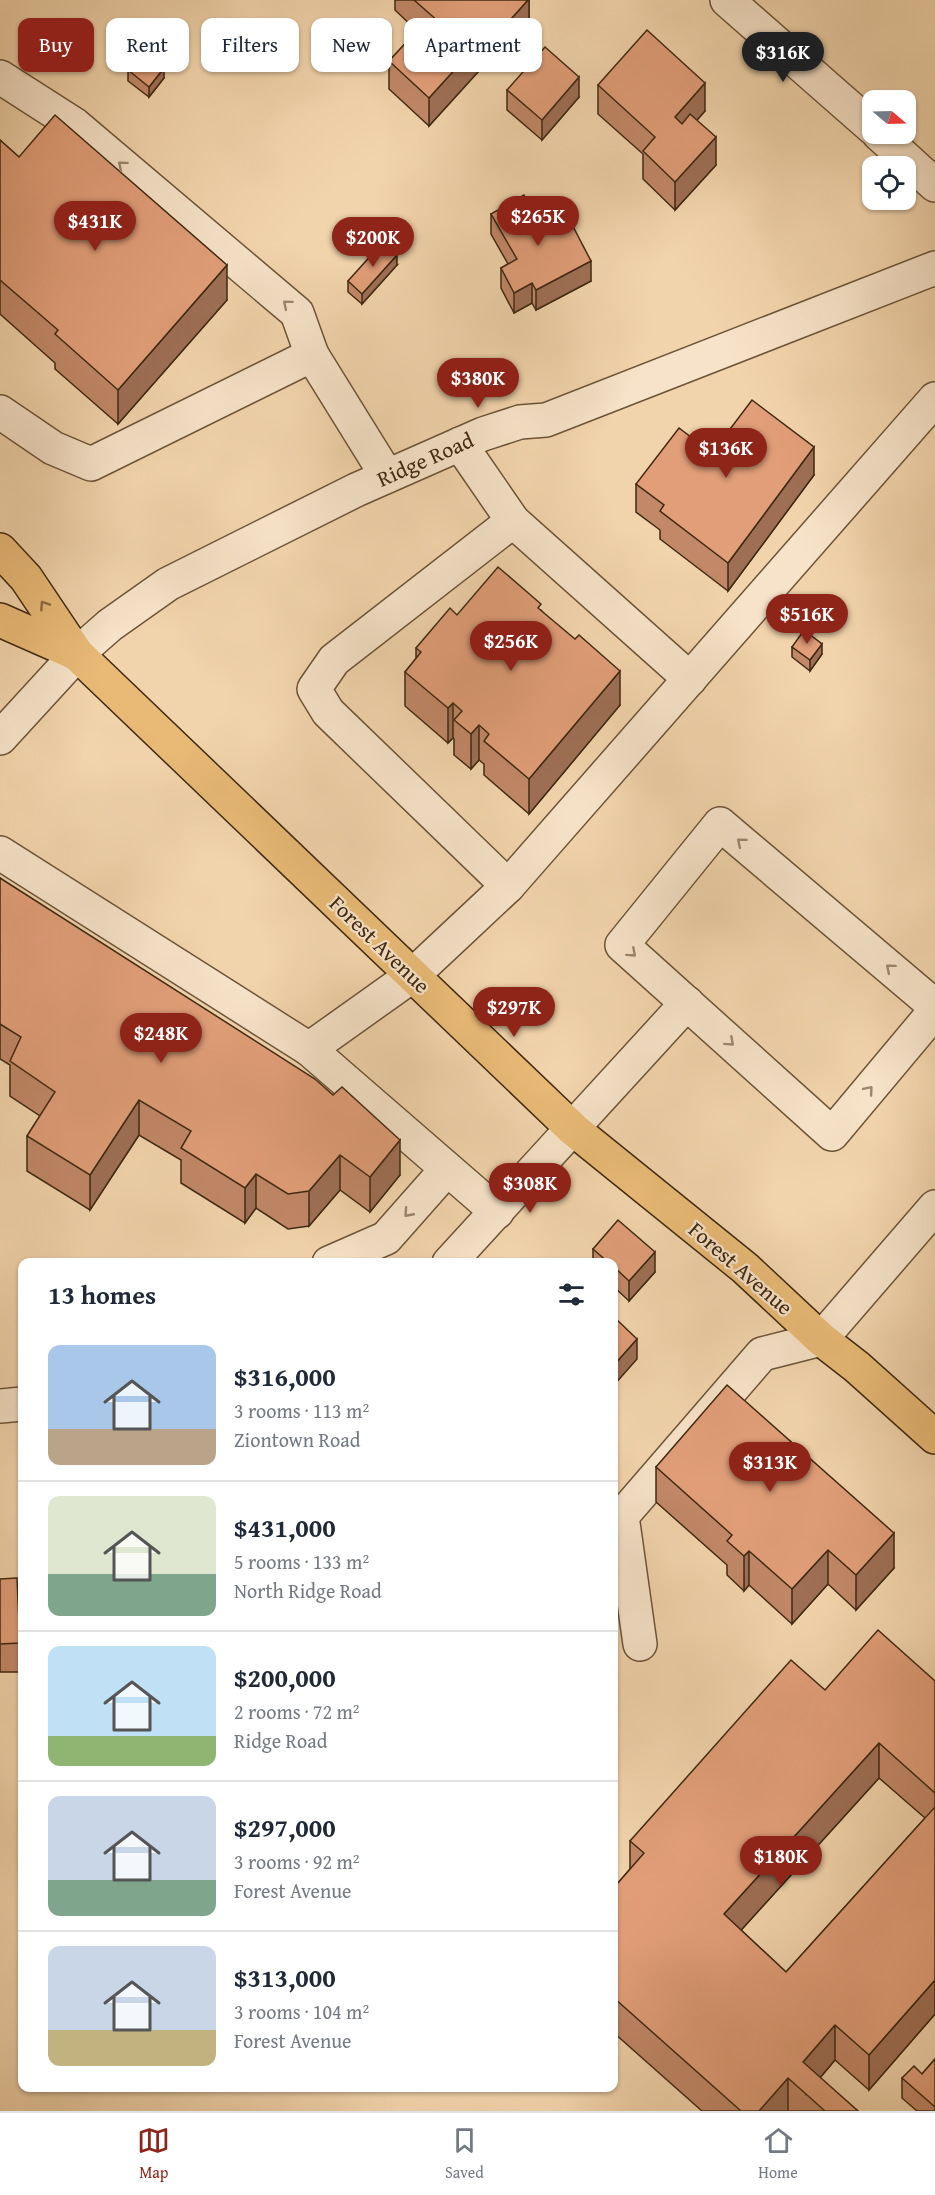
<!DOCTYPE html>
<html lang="en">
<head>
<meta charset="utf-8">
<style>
  body { margin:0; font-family:"Gentium Book Plus",serif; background:#f2f2f3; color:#1f2937; height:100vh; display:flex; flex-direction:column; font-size:22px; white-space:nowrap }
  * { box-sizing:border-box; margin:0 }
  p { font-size:20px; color:#747a83 }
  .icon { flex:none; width:33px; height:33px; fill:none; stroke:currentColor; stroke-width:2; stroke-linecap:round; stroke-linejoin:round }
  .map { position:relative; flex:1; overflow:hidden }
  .panel { position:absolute; left:18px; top:1258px; width:600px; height:834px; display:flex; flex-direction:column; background:#fff; border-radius:12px; box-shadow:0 2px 4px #0004 }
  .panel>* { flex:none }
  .guide { position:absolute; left:18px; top:18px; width:600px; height:54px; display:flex; gap:12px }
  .needle { width:39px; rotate:109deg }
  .tools { position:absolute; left:862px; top:90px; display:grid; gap:12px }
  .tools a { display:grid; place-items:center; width:54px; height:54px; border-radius:12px; background:#fff; box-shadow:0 2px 4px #0004; font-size:30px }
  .price { position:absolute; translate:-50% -51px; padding:0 14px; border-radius:21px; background:#8f2418; color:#fff; font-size:20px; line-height:39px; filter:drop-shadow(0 2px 3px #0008) }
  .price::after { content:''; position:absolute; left:50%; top:36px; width:18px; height:14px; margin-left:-9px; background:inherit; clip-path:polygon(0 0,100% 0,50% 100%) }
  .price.active { background:#222; color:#fff }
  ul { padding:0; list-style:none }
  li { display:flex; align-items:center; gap:18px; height:150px; padding:0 30px }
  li+li { border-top:2px solid #e0e1e3 }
  li span { display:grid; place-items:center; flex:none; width:168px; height:120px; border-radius:12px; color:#555 }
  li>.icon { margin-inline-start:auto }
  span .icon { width:72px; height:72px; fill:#fffc; stroke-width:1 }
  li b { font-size:26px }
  h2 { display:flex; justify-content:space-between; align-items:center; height:72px; padding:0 30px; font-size:26px }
  .pill { padding:0 21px; border-radius:12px; background:#fff; box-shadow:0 2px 4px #0004; font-size:21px; line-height:54px }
  .pill.active { background:#8f2418; color:#fff }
  .tabs { display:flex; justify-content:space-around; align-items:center; height:84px; border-top:2px solid #e0e1e3; background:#fff; font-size:16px; color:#747a83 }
  .tabs a { display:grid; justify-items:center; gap:3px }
  .tabs .active { color:#8f2418 }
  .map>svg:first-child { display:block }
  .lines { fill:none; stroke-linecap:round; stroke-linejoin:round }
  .minor-casing { stroke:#6c5438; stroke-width:36 }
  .major-casing { stroke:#3f2912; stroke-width:36 }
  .minor { stroke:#f7e3c9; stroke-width:33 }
  .major { stroke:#e9ba76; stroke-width:33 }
  .wall { fill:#c28868; stroke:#3f2912; stroke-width:1.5; fill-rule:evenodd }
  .shaded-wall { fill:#9e6f55; stroke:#3f2912; stroke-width:1.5 }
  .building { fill:#e19e79; stroke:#3f2912; stroke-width:1.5 }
  .oneway { stroke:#9b866e }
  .oneway2 { stroke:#8c6a3f }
  .labels { text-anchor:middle; stroke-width:4.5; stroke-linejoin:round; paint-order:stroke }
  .street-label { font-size:22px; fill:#3f2912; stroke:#f7e3c9 }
</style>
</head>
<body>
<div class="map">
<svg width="935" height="2111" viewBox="0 0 935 2111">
  <rect width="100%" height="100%" fill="#f2d4ac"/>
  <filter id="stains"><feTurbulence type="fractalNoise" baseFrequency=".00333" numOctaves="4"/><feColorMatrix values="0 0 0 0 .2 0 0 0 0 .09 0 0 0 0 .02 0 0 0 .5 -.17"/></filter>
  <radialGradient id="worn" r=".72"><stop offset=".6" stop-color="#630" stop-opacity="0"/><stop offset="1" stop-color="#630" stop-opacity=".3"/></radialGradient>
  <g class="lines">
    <g class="minor-casing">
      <g id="minor">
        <polyline points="727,0 873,128"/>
        <polyline points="0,77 75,125 297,313 312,355"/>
        <polyline points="879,134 935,185"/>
        <polyline points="0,412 53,448 91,464 312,355 387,476"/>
        <polyline points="460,444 513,521 690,679"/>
        <polyline points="0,738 77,654 110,625 168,584 356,490 483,434 520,422 546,420 935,268"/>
        <polyline points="0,853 309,1049 413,975 508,886 935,399"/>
        <polyline points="508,886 328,712 314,689 334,660 513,521"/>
        <polyline points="935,1006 720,824 622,945 832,1134 935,1011"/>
        <polyline points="309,1049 497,1212"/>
        <polyline points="329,1263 386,1238 447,1169"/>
        <polyline points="449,1263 687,1003"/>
        <polyline points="0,1406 22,1404"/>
        <polyline points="640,1644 622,1516 762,1354 821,1339 935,1207"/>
      </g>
    </g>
    <g class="major-casing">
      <g id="major">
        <polyline points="0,550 26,578 77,654 573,1129 745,1268 821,1339 857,1367 935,1437"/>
        <polyline points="0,620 77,654"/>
      </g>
    </g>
    <use href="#minor" class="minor"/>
    <use href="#major" class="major"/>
  </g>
  <g class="wall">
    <polygon points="395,0 529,0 529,27 493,68 487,62 429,126 389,89 389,61 417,31 395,10"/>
    <polygon points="128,70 164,78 149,97 128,81"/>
    <polygon points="598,85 705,111 697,120 716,165 675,210 643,179 643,154 598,114"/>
    <polygon points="507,90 579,97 542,140 507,110"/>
    <polygon points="0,140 19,157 227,300 118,424 55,369 55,363 0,314"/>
    <polygon points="491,214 543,228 591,281 536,310 532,303 514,313 501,288 501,268 508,264 491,234"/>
    <polygon points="397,265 362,304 348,292 348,281"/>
    <polygon points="712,453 814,475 728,591 660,539 660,530 636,512 636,484"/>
    <polygon points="541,610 620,705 529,814 484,775 484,764 479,760 471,769 454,755 454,739 453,738 448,743 405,706 405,672 416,659 416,648 457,615"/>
    <polygon points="792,647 822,654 810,671 792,657"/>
    <polygon points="0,878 400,1175 370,1212 340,1190 309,1226 288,1229 256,1208 245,1223 181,1183 181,1160 139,1135 90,1210 27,1171 27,1136 40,1116 10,1096 10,1065 0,1059"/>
    <polygon points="593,1249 655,1272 629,1301 614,1287 614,1263 593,1263"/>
    <polygon points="656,1467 894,1568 856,1610 828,1584 792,1624 749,1585 744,1591 727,1575 727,1565 656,1502"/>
    <polygon points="0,1579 20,1643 20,1672 0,1672"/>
    <path d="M935,1681v333l-66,76 -34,-30 -15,18 38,33h-156l-88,-78v-154l4,4 12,-14v-28l195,-151zM879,1778l46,40 -139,154 -45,-42z"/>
    <polygon points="935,2059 935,2111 917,2111 902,2098 902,2078 922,2074"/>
  </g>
  <g class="shaded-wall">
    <polygon points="528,0 529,0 529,27 493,68 493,39"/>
    <polygon points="487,34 487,62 429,126 429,98"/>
    <polygon points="164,68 164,78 149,97 149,87"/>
    <polygon points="579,77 579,97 542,140 542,120"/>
    <polygon points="705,83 705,111 675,145 675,117"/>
    <polygon points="716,137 716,165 675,210 675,182"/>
    <polygon points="397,255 397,265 362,304 362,294"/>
    <polygon points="591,261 591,281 536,310 536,290"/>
    <polygon points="227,265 227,300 118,424 118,390"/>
    <polygon points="532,283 532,303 514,313 514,293"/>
    <polygon points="814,447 814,475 728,591 728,563"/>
    <polygon points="822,644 822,654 810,671 810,660"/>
    <polygon points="620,671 620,705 529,814 529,779"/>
    <polygon points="453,703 453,738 448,743 448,708"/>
    <polygon points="479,725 479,760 471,769 471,734"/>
    <polygon points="139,1100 139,1135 90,1210 90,1175"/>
    <polygon points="400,1140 400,1175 370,1212 370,1177"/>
    <polygon points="340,1155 340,1190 309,1226 309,1191"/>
    <polygon points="256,1174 256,1208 245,1223 245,1188"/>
    <polygon points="655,1252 655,1272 629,1301 629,1281"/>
    <polygon points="637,1339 637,1359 614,1385 614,1365"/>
    <polygon points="894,1533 894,1568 856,1610 856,1575"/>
    <polygon points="828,1550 828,1584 792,1624 792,1589"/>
    <polygon points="749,1551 749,1585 744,1591 744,1556"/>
    <polygon points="879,1743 879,1778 724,1949 724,1914"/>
    <polygon points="935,1980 935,2014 869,2090 869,2055"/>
    <polygon points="835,2025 835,2060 806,2094 803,2062"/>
    <polygon points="788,2078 788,2111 759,2111"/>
  </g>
  <g class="building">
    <polygon points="414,0 528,0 493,39 487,34 429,98 389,61 427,20 439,22"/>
    <polygon points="647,30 705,83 675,117 682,124 690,114 716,137 675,182 643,151 655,137 598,85"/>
    <polygon points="545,47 579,77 542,120 507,90"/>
    <polygon points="143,51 164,68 149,87 128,70"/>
    <polygon points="55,115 227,265 118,390 55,334 58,330 0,280 0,140 19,157"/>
    <polygon points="524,195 543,228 567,215 591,261 536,290 532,283 514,293 501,268 517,259 491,214"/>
    <polygon points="383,242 397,255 362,294 348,281"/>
    <polygon points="752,400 814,447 728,563 660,511 664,505 636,484 679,428 712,453"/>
    <polygon points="498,567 541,604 538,608 575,639 579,635 620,671 529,779 484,741 489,734 479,725 471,734 454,720 462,711 453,703 448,708 405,672 421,652 416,648 450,608 457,615"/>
    <polygon points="804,630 822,644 810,660 792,647"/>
    <polygon points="0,878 315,1079 333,1095 342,1087 400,1140 370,1177 340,1155 309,1191 288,1194 256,1174 245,1188 181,1148 191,1131 139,1100 90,1175 27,1136 55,1092 10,1061 21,1037 0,1024"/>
    <polygon points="618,1220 655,1252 629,1281 614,1267 614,1263 609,1263 593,1249"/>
    <polygon points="614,1317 637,1339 614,1365"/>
    <polygon points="727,1385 894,1533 856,1575 828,1550 792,1589 749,1551 744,1556 727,1541 732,1535 656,1467"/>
    <polygon points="17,1578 20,1643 0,1644 0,1579"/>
    <polygon points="878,1630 935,1681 935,1793 879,1743 724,1914 786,1972 935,1807 935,1980 869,2055 835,2025 803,2062 858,2111 825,2111 788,2078 759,2111 741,2111 614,1998 614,1879 618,1883 644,1853 630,1841 791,1660 825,1690"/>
    <polygon points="935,2059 935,2107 902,2078 914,2066 922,2074"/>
  </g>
  <defs><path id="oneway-chevron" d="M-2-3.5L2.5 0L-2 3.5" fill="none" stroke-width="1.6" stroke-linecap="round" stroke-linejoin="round" transform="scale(1.5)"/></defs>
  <g class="oneway">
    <use href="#oneway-chevron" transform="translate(122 165) rotate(-140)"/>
    <use href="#oneway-chevron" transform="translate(287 304) rotate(-140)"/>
    <use href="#oneway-chevron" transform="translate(741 842) rotate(-140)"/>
    <use href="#oneway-chevron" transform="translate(632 953) rotate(42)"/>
    <use href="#oneway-chevron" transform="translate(890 968) rotate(-140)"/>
    <use href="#oneway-chevron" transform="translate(730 1042) rotate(42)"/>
    <use href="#oneway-chevron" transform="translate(869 1090) rotate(-50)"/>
    <use href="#oneway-chevron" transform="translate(408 1213) rotate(132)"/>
  </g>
  <use class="oneway2" href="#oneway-chevron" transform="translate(44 605) rotate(-124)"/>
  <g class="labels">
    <g class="street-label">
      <text transform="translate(425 459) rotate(-24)" y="8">Ridge Road</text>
      <text transform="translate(380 944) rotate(44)" y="8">Forest Avenue</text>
      <text transform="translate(741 1268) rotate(41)" y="8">Forest Avenue</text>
    </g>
  </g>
  <rect width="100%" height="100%" filter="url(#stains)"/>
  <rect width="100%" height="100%" fill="url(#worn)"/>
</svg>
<div class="tools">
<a><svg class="needle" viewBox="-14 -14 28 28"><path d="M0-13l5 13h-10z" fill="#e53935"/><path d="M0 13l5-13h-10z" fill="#747a83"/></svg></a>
<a><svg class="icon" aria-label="locate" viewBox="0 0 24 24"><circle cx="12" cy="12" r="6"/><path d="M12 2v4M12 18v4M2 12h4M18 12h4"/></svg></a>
</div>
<b class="price active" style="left:783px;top:83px">$316K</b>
<b class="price" style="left:538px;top:247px">$265K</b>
<b class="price" style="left:95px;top:252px">$431K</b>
<b class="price" style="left:373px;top:268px">$200K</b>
<b class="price" style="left:478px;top:409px">$380K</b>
<b class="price" style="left:726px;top:479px">$136K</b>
<b class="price" style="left:807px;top:645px">$516K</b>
<b class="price" style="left:511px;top:672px">$256K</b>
<b class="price" style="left:514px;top:1038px">$297K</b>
<b class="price" style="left:161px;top:1064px">$248K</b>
<b class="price" style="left:530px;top:1214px">$308K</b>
<b class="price" style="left:770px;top:1493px">$313K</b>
<b class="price" style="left:781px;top:1887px">$180K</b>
<div class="guide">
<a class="pill active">Buy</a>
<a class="pill">Rent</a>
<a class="pill">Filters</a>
<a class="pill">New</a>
<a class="pill">Apartment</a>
</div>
<section class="panel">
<h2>13 homes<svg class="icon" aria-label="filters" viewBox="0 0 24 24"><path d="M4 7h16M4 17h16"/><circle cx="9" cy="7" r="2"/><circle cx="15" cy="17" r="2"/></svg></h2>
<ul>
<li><span style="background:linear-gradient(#a9c7e8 70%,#b9a48a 0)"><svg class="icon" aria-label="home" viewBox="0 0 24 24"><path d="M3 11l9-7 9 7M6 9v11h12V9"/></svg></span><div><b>$316,000</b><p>3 rooms · 113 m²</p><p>Ziontown Road</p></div></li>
<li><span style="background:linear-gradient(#dfe7d0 65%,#7fa58c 0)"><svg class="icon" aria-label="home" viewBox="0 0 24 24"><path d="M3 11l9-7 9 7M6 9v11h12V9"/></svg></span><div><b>$431,000</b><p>5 rooms · 133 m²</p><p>North Ridge Road</p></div></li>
<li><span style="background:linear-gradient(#bfe0f5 75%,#8fb573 0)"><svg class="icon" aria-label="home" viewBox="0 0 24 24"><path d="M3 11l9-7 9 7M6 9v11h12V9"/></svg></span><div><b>$200,000</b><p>2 rooms · 72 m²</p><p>Ridge Road</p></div></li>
<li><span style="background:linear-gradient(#c9d6e8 70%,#7fa58c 0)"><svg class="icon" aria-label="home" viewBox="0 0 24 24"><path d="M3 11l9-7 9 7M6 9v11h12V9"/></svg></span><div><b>$297,000</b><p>3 rooms · 92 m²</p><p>Forest Avenue</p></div></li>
<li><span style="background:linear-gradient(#c9d6e8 70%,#c2b280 0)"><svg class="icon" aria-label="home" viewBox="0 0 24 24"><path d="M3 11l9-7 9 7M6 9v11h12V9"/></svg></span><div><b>$313,000</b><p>3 rooms · 104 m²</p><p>Forest Avenue</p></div></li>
</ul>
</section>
</div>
<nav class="tabs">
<a class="active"><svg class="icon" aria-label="map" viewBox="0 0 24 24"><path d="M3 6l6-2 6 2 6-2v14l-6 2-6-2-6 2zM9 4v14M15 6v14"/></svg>Map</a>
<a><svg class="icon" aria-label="saved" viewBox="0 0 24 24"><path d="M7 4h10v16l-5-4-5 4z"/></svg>Saved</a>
<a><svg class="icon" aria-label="home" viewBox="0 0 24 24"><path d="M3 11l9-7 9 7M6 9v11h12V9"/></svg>Home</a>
</nav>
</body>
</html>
